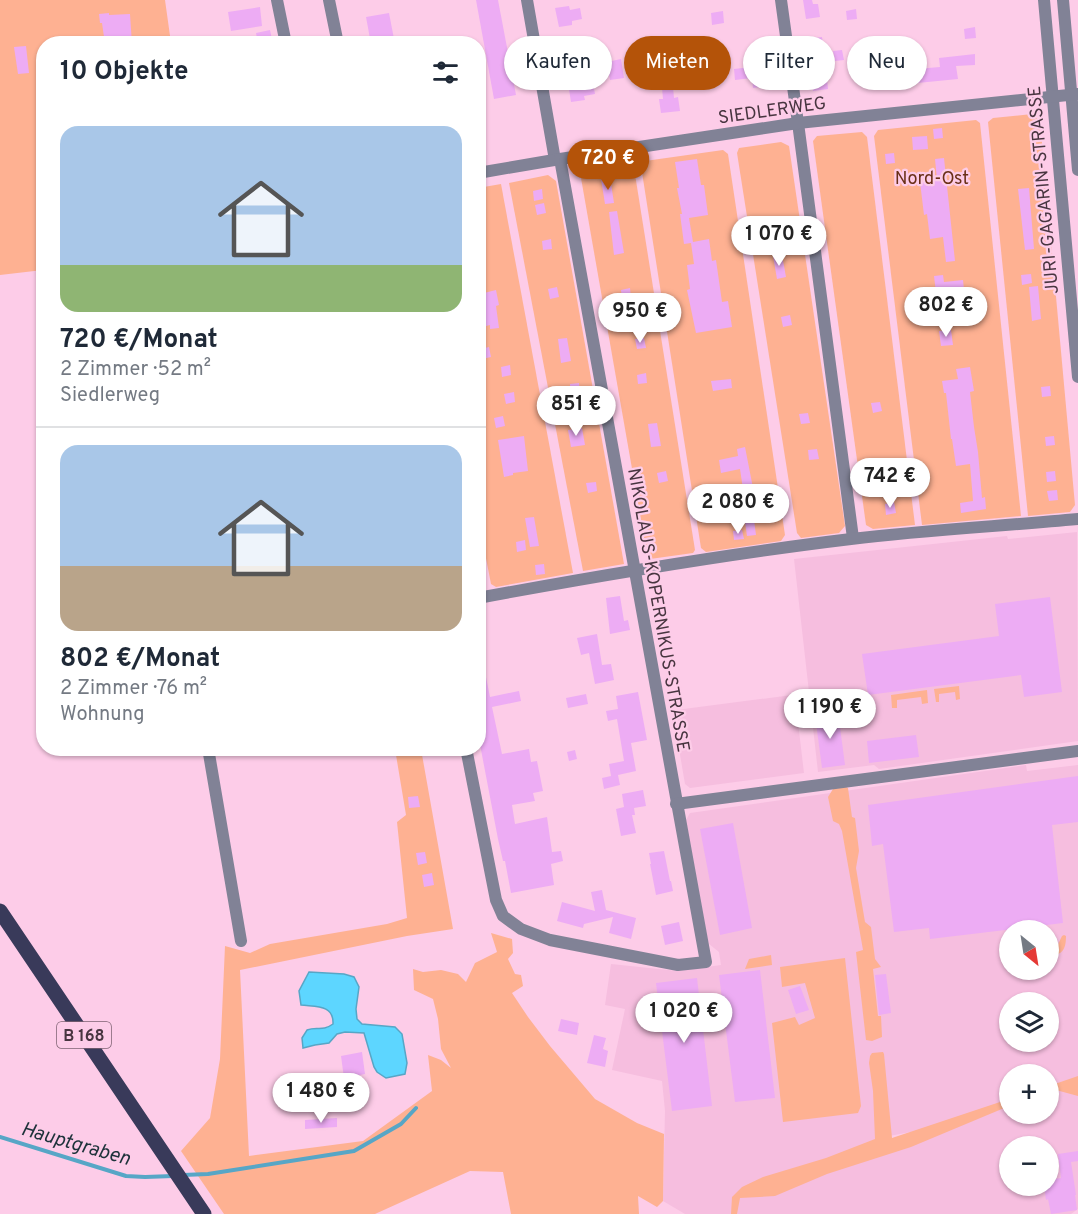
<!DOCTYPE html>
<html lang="de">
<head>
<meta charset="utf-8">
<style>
  body { margin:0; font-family:Overpass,sans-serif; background:#f6f6f7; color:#1f2937; height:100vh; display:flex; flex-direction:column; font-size:22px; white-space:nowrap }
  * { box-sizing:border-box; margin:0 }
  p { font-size:20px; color:#747a83 }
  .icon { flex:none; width:33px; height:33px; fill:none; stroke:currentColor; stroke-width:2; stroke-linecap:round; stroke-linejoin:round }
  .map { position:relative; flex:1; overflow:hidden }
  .details { position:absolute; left:36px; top:36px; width:450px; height:720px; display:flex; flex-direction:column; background:#fff; border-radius:24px; box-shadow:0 2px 4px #0004 }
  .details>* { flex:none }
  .top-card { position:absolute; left:504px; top:36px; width:483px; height:54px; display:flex; gap:12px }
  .needle { width:39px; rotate:150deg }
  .fabs { position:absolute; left:999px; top:920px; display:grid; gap:12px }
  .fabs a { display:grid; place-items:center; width:60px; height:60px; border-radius:50%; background:#fff; box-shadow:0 2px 4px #0004; font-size:30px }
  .price { position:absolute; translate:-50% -51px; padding:0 14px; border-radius:21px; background:#fff; color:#222; font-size:20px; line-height:39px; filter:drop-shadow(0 2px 3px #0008) }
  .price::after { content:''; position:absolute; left:50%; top:36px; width:18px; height:14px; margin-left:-9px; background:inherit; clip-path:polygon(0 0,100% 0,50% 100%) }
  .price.selected { background:#b45309; color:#fff }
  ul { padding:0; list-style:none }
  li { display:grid; align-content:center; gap:12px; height:318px; padding:0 24px }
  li+li { border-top:2px solid #e0e1e3 }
  li span { display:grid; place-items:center; height:186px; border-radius:18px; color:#555 }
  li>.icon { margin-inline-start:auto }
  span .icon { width:108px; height:108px; fill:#fffc; stroke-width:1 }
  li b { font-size:26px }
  h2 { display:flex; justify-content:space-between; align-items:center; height:72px; padding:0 24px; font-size:26px }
  .tag { padding:0 21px; border-radius:27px; background:#fff; box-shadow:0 2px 4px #0004; font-size:21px; line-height:54px }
  .tag.selected { background:#b45309; color:#fff }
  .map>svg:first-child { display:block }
  .built { fill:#f6bedf; fill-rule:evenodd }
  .green { fill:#feb192 }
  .water { fill:#5dd6ff; stroke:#57a6c6; stroke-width:1.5 }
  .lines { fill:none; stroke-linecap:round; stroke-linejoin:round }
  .stream { stroke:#57a6c6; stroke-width:4 }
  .building { fill:#edacf4 }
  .minor { stroke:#818296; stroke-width:12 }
  .major { stroke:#393a5a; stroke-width:15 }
  .labels { text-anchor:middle; stroke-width:4.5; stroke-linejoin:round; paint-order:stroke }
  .shield { fill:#fdcce8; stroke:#7e6272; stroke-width:1.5 }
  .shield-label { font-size:16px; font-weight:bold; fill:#483540 }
  .street-label { font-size:18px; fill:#483540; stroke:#fdcce8 }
  .park-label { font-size:18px; fill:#692f16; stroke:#fdcce8 }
  .water-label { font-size:20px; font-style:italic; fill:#1d323a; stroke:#fdcce8 }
</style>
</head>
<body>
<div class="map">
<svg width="1078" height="1214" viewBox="0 0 1078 1214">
  <rect width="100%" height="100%" fill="#fdcce8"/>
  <g class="built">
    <polygon points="1077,532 1078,741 879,769 874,765 818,772 794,559 1007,536 1008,539"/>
    <polygon points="792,695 795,697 804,773 690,788 685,784 678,743 681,736 676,710"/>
    <path d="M1026,765l1,6 51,-6v444l-7,5h-386l-22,-13 2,-90 -3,-30 -50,-11 13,-61 -20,-4 6,-41 67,7 43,-6 -2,-13 -10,-8 -2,-8 -21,-116 4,-7zM1010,930h38v39h-38zM1010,1002h38v39h-38zM1010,1074h38v39h-38zM938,1127l-48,18 -1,-9zM1010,1146h38v39h-38z"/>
  </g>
  <g class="green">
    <polygon points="0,0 165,0 171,43 44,44 43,270 0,275"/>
    <polygon points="1032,114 1040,121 1075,505 1070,512 1028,516 988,122 993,118"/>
    <polygon points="976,120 980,123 1021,516 922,525 874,136 878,130"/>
    <polygon points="862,132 867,137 915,525 873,529 866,525 813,141 817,136"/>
    <polygon points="781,142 789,146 845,526 839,533 801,538 797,533 737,153 739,148"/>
    <polygon points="723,150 728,154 785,535 781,541 706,552 701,548 641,166 645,161"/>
    <polygon points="629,163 634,168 695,550 693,553 650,559 647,554 581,178 586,169"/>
    <polygon points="548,175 556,181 624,564 583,571 509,183"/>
    <polygon points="501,184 573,573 496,587 491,584 478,517 478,188"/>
    <polygon points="959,686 960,699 956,700 955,692 939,694 939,702 936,702 934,689"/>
    <polygon points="927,690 928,703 922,704 921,697 897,700 897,708 892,708 891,695"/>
    <polygon points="395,749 421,749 453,929 407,936 240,970 249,1156 363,1141 432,1091 428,1055 441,1060 451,1068 441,1049 438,1019 433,999 414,990 413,969 423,972 441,970 458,974 466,982 475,963 497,952 491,933 512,939 513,953 508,959 515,974 521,975 523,986 512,993 528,1017 550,1046 595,1099 637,1123 664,1134 663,1201 657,1207 638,1196 639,1214 511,1214 503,1172 470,1171 375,1214 224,1214 181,1151 210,1118 220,1059 225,946 250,953 270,944 387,924 407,918 397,822 406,815"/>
    <polygon points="846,787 848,788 852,817 855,818 859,851 856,868 865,922 871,927 875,959 881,967 873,969 878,1016 881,1016 882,1037 872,1041 866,1040 856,952 863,950 842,831 839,824 833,821 828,797 833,789"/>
    <path d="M1064,935l2,1c0,14 -4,19 -17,20v-4l6,-1 7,-15z"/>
    <polygon points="771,955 772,965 745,969 749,959"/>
    <polygon points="845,958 861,1106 858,1113 783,1122 772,1023 795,1017 799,1025 815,1018 805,983 782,987 780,967"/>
    <polygon points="883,1052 884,1054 892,1138 1009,1099 1009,1106 911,1147 827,1174 775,1196 740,1198 737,1214 731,1214 732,1197 742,1187 763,1177 826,1158 875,1139 873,1091 869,1063 870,1056 872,1053"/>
    <polygon points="1078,1076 1078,1096 1056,1090 1049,1092 1049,1086"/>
  </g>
  <path class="water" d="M309,972l35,2 10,3 5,10 -3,22 1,10 5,5 33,3 7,7 5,29 -2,11 -19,4 -9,-6 -3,-5 -10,-34 -19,-1 -8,2 -8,9 -14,2 -12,3 -1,-10 5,-8c10,-4 15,2 26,-6 1,-20 -18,-17 -32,-19l-2,-14z"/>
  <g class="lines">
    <g class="stream">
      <polyline points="0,1137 126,1176 145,1177 173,1176"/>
      <polyline points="183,1175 208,1174 354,1151 401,1124 416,1108"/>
    </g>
  </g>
  <g class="building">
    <polygon points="476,0 498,0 516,95 494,99"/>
    <polygon points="803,0 812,0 813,4 818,4 820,17 806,19"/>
    <polygon points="569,6 570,10 580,8 582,19 572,21 572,25 559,27 555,8"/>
    <polygon points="260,7 262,26 231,31 228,12"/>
    <polygon points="856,9 857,19 847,20 846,11"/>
    <polygon points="723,11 724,23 712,25 711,13"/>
    <polygon points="109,13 109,15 130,14 132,44 105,44 102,23 100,23 99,14"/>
    <polygon points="389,13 395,44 371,44 366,17"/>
    <polygon points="975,27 976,38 965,39 964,29"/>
    <polygon points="270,30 273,44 258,44 256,33"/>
    <polygon points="822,37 824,53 808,56 806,39"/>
    <polygon points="909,43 912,66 916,66 916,69 940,67 939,58 975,54 975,65 956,66 958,79 887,86 884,64 877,65 876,54 884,53 883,46"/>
    <polygon points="26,46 29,73 18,74 14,47"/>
    <polygon points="842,50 844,60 835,61 833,51"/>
    <polygon points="621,59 624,78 610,80 607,62"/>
    <polygon points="764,62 767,86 753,88 752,78 735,80 734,69 751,67 750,63"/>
    <polygon points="827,79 828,89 813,91 811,81"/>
    <polygon points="582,81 582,85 593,83 595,94 584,96 585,100 571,102 568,83"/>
    <polygon points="673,87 674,98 678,97 680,111 661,113 659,99 663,99 662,88"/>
    <polygon points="942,128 943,138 934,139 933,129"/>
    <polygon points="927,136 928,149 913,150 912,137"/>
    <polygon points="894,153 895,163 886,164 885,154"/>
    <polygon points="944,158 955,261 946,262 943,237 930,239 927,214 924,215 920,182 937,180 935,159"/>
    <polygon points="697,159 701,185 704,185 708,215 689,218 693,242 709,239 712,261 716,260 722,302 728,301 732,327 696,333 687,290 690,289 687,265 694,264 691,243 684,244 680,214 682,214 677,188 679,188 675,162"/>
    <polygon points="610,177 614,203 605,204 601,179"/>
    <polygon points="1029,188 1034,249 1025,250 1018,189"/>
    <polygon points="542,189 543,199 534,201 533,191"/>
    <polygon points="544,203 546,213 537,215 535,205"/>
    <polygon points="617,211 624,253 614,255 609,212"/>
    <polygon points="551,239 552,249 543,250 542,241"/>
    <polygon points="782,255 786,277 777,279 773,256"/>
    <polygon points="1031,274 1032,283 1022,285 1021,275"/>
    <polygon points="943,275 944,282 963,280 964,290 959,291 960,308 934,312 933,302 937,301 934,276"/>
    <polygon points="1038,286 1041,319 1032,321 1029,287"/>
    <polygon points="557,287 559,297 550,299 548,289"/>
    <polygon points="630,288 631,298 622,299 621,290"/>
    <polygon points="496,290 499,305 496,306 499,328 490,329 490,325 478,328 478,300 486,298 484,293"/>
    <polygon points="790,315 792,325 783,327 781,317"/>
    <polygon points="951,330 953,345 941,346 939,331"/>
    <polygon points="567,338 571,361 561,363 558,339"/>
    <polygon points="644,338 646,348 637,349 635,339"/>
    <polygon points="489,347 491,357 482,359 480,349"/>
    <polygon points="510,365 511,375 502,377 501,367"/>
    <polygon points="970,367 974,391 970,392 974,427 978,452 982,498 985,497 986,509 961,513 960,503 973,501 970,464 956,466 952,439 951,439 946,393 944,393 942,381 958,379 956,369"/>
    <polygon points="646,373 647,383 638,384 637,375"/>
    <polygon points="731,379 732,388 713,391 711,381"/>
    <polygon points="579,383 580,393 571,395 570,384"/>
    <polygon points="1050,386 1051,396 1042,397 1041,387"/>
    <polygon points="514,392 515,402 506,404 504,394"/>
    <polygon points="880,402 882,411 873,413 871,403"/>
    <polygon points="808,413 810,423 801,424 799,414"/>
    <polygon points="503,416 505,426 496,428 494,418"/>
    <polygon points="657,423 661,446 651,447 648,424"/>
    <polygon points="582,428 585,445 571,447 568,430"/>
    <polygon points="524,436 528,471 513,473 513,475 504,477 498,440"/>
    <polygon points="1054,436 1055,445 1046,446 1045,437"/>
    <polygon points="745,447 753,488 743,489 740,469 721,473 719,460 738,456 737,449"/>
    <polygon points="817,449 819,459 809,460 808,450"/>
    <polygon points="666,471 668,481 659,483 657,473"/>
    <polygon points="1055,471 1056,481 1047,482 1046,472"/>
    <polygon points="596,482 597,491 588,493 586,483"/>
    <polygon points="1057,490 1058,500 1049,501 1047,491"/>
    <polygon points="751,497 756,535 747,536 743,508 720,512 718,502"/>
    <polygon points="894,502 896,513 886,515 885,504"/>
    <polygon points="534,517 539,546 530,547 525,518"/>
    <polygon points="742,530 744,539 734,540 733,531"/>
    <polygon points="525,540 526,550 517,552 516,542"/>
    <polygon points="544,564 545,574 536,575 535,565"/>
    <polygon points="620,596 624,621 628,620 630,630 610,634 606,598"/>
    <polygon points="1050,597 1062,692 1024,697 1021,675 868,695 862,654 999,636 995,604"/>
    <polygon points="597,634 602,665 611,664 614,680 595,684 589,653 581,655 577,638"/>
    <polygon points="483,662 490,697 519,691 521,701 492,707 502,754 529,749 531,762 537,761 543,791 533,793 535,801 512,805 515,824 547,817 552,852 561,851 563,861 551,864 554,885 511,893 505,861 503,861 498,839 478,734 478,663"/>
    <polygon points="638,692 647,740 631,743 636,771 618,775 620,785 604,789 602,778 611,776 609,764 624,761 617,719 608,721 606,711 618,709 616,696"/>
    <polygon points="586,694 588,704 568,708 566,698"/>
    <polygon points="838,712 845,765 822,768 815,715"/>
    <polygon points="916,735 919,757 869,763 867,741"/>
    <polygon points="575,750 577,759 569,761 567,752"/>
    <polygon points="1078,776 1078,822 1052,825 1063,923 930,939 929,928 894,932 883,844 872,846 868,805"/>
    <polygon points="643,790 646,806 634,808 635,815 632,815 636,833 621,836 616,809 624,807 622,794"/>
    <polygon points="418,796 420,807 409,808 408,797"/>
    <polygon points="733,823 752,928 720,935 700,829"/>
    <polygon points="664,851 670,881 671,881 673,891 656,895 650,864 651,864 649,853"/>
    <polygon points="425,852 427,863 418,865 416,853"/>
    <polygon points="432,873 434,885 424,887 422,875"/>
    <polygon points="602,890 606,910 636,918 631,939 609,933 613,917 584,924 583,928 557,921 562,902 595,911 591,892"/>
    <polygon points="679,922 683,941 665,945 661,926"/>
    <polygon points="760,970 775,1098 735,1102 719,975"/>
    <polygon points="886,974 891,1013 879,1015 875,975"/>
    <polygon points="697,978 712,1106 672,1111 656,983"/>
    <polygon points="800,986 809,1010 796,1014 788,990"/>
    <polygon points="561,1019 579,1023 577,1035 558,1031"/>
    <polygon points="594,1035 606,1038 603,1049 608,1051 605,1067 587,1063"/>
    <polygon points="362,1052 365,1074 344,1078 341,1056"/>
    <polygon points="337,1118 337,1127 305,1129 305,1120"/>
    <polygon points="1078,1151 1078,1161 1071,1162 1076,1195 1075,1195 1077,1210 1051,1214 1048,1199 1046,1200 1044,1185 1048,1185 1048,1180 1061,1178 1058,1154"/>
  </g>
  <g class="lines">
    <g class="minor">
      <polyline points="277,0 286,44"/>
      <polyline points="329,0 338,44"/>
      <polyline points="527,0 555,160"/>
      <polyline points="781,0 798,123 853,538"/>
      <polyline points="1044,0 1078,377"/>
      <polyline points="1063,0 1078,170"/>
      <polyline points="478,173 560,159 798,123 1078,94"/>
      <path d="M478,598c124,-23 248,-44 373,-59 75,-9 152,-13 227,-20"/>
      <polyline points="208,748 241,941"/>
      <polyline points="466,748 496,900 503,916 521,929 550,940 678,965 706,962 560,159"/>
      <polyline points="676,804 1078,751"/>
    </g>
    <polyline class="major" points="0,911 204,1214"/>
  </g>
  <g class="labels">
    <rect class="shield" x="57" y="1022" width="54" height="26" rx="4.5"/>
    <g class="shield-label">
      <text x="84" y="1041">B 168</text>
    </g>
    <g class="street-label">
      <text transform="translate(772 110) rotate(-8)" y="6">SIEDLERWEG</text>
      <text transform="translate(1043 190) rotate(-95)" y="6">JURI-GAGARIN-STRASSE</text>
      <text transform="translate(659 610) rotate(80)" y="6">NIKOLAUS-KOPERNIKUS-STRASSE</text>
    </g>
    <g class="park-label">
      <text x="932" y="184">Nord-Ost</text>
    </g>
    <g class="water-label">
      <text transform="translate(76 1143) rotate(16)" y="7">Hauptgraben</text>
    </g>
  </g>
</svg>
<div class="fabs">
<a><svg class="needle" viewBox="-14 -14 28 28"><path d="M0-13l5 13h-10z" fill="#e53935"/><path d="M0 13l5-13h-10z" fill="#747a83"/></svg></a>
<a><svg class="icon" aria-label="layers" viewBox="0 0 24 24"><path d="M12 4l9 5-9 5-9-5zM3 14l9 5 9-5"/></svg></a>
<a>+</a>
<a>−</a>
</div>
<b class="price selected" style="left:608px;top:191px">720 €</b>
<b class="price" style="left:779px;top:267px">1 070 €</b>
<b class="price" style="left:946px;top:338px">802 €</b>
<b class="price" style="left:640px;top:344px">950 €</b>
<b class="price" style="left:576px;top:437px">851 €</b>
<b class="price" style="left:890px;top:509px">742 €</b>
<b class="price" style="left:738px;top:535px">2 080 €</b>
<b class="price" style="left:830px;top:740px">1 190 €</b>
<b class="price" style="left:684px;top:1044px">1 020 €</b>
<b class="price" style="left:321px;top:1124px">1 480 €</b>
<div class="top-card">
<a class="tag">Kaufen</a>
<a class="tag selected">Mieten</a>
<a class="tag">Filter</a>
<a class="tag">Neu</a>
</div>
<section class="details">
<h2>10 Objekte<svg class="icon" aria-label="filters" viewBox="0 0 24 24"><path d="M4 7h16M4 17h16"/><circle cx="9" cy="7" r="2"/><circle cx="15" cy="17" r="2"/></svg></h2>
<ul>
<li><span style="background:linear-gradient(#a9c7e8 75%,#8fb573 0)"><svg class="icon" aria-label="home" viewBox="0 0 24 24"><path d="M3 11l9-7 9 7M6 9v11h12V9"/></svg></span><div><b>720 €/Monat</b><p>2 Zimmer · 52 m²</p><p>Siedlerweg</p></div></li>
<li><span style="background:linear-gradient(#a9c7e8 65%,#b9a48a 0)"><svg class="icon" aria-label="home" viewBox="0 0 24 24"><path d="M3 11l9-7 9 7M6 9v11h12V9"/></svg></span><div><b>802 €/Monat</b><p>2 Zimmer · 76 m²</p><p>Wohnung</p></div></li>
</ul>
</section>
</div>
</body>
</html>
